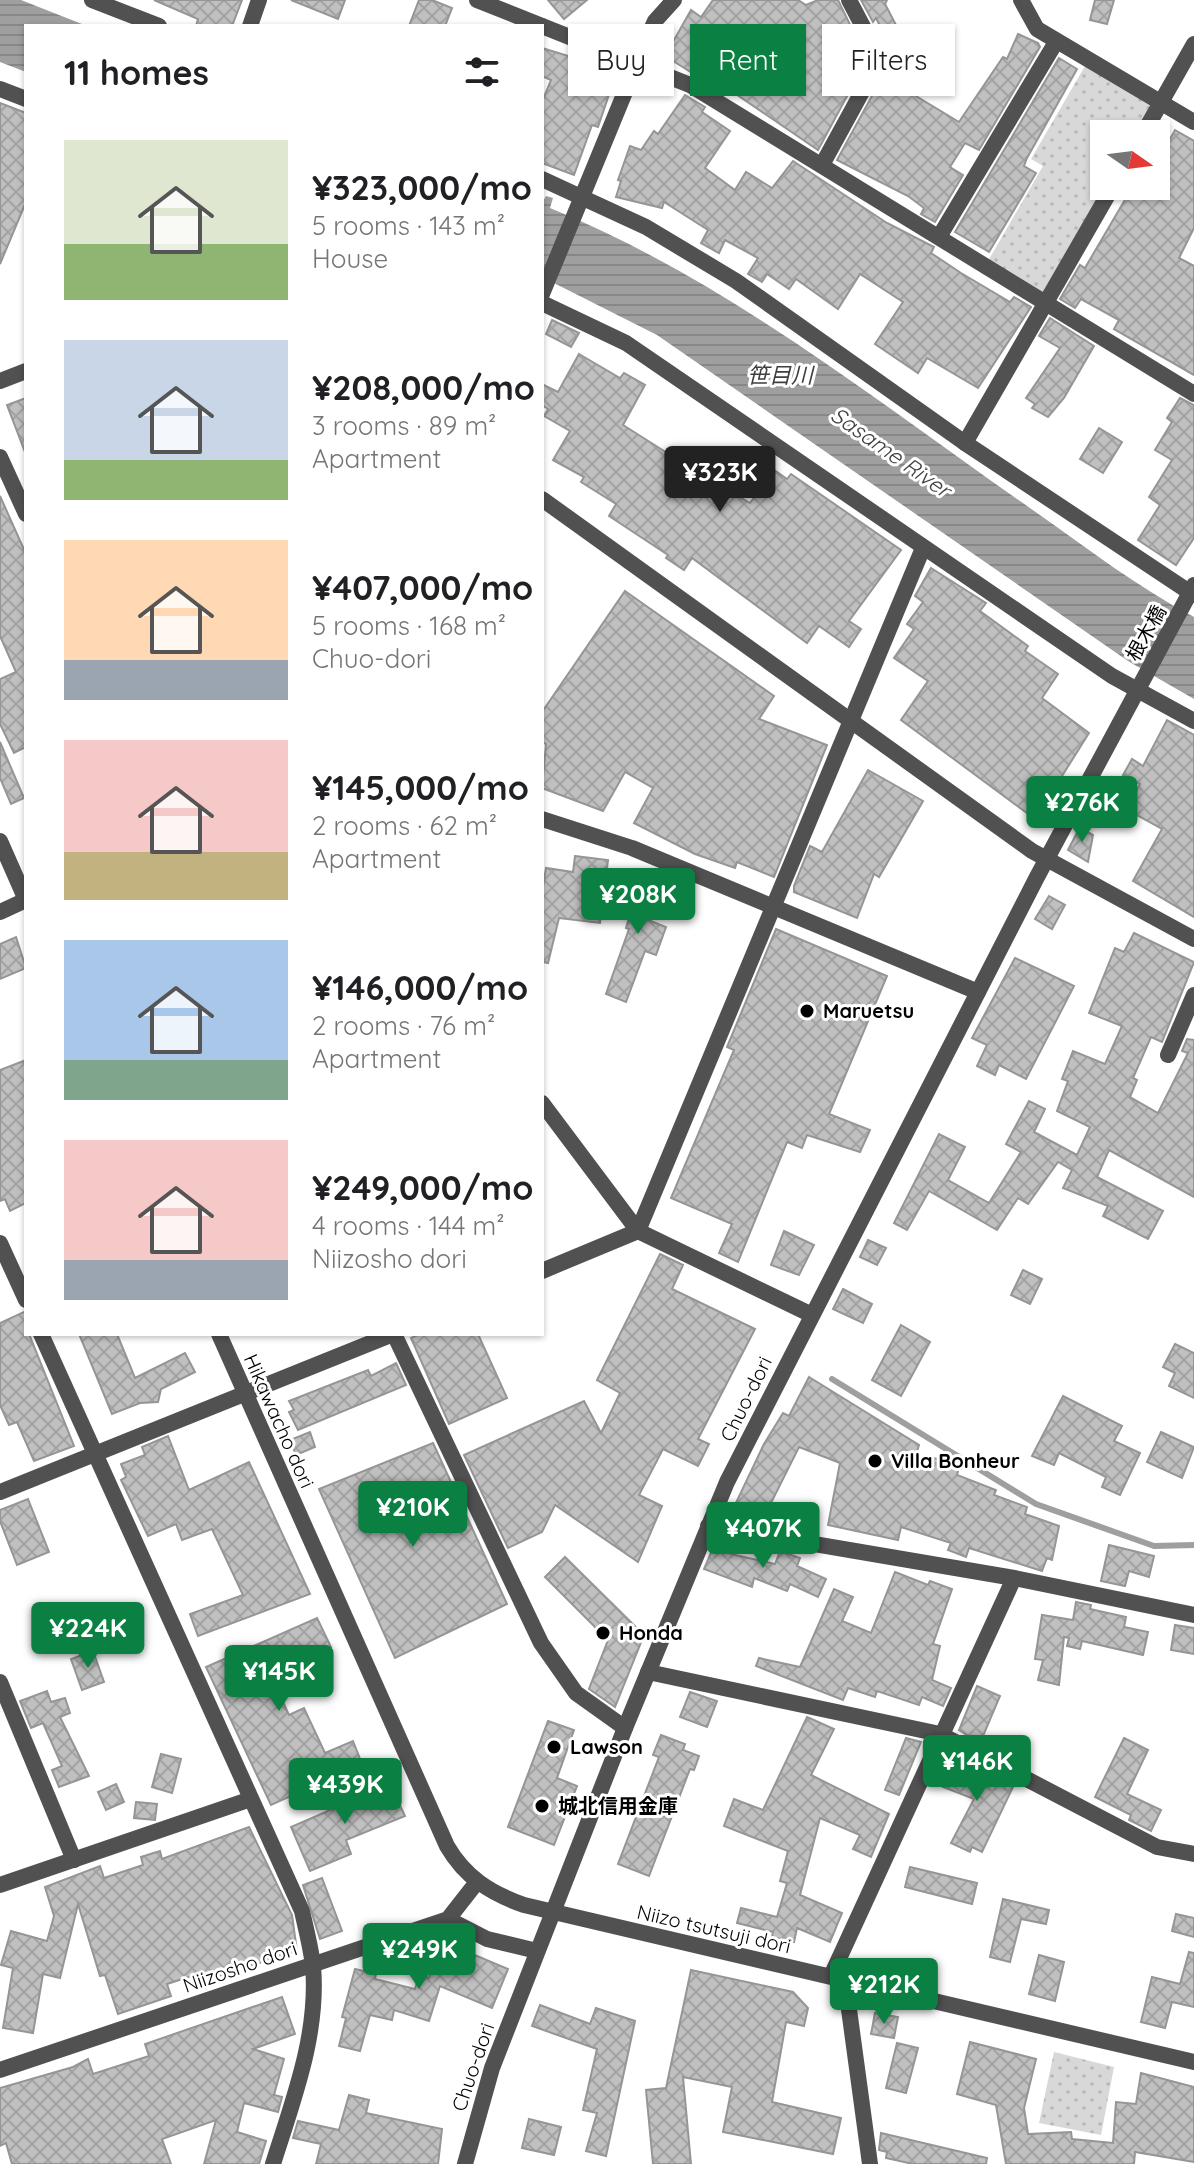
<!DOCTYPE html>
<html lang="en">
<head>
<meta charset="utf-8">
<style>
  body { margin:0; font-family:Quicksand,"Noto Sans JP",sans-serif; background:#f2f2f2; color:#202124; height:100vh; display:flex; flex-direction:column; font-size:30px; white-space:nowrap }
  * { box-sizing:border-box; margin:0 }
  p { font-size:26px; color:#757577 }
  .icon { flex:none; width:44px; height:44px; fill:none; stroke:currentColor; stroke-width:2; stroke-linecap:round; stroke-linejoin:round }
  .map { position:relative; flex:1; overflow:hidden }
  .panel { position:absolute; left:24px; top:24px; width:520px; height:1312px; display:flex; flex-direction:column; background:#fff; border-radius:0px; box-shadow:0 2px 6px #0004 }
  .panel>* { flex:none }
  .banner { position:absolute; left:568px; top:24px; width:506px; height:72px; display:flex; gap:16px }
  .needle { width:52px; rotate:104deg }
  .buttons { position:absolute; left:1090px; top:120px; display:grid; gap:16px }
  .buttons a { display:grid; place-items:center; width:80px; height:80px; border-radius:0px; background:#fff; box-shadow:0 2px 6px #0004; font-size:40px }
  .price { position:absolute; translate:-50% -68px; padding:0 18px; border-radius:8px; background:#0b8043; color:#fff; font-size:26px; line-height:52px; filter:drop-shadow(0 2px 4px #0008) }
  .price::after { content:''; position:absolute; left:50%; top:48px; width:24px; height:18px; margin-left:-12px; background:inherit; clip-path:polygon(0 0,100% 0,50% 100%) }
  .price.selected { background:#222; color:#fff }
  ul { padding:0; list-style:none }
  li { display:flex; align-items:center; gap:24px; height:200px; padding:0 40px }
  li span { display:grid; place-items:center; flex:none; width:224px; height:160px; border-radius:0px; color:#555 }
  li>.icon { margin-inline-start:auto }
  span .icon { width:96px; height:96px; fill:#fffc; stroke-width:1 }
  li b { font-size:34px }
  h2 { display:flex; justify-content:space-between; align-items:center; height:96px; padding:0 40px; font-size:34px }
  .pill { padding:0 28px; border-radius:0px; background:#fff; box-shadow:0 2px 6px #0004; font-size:28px; line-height:72px }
  .pill.selected { background:#0b8043; color:#fff }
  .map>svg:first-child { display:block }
  .park { fill:url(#park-dots) }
  .water { fill:url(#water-rules) }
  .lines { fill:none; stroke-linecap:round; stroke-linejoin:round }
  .stream { stroke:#9f9f9f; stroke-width:6 }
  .building { fill:url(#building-cross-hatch); stroke:#959595; stroke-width:2 }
  .minor { stroke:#515151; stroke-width:16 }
  .tertiary { stroke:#515151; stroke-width:16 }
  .poi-dot { fill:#000; stroke:#fff; stroke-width:3 }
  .labels { text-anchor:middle; stroke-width:6; stroke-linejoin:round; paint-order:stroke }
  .street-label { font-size:20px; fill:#000; stroke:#fff }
  .poi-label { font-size:20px; font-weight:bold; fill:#000; stroke:#fff; text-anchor:start }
  .water-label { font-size:22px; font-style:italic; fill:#404040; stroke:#fff }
</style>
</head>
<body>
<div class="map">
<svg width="1194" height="2164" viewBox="0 0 1194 2164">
  <defs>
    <pattern id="park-dots" width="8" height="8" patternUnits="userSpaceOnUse" patternTransform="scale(2)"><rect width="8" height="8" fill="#d8d8d8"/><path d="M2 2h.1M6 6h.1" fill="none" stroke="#b8b8b8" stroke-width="1.8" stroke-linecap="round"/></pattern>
    <pattern id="water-rules" width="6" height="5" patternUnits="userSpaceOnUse" patternTransform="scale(2)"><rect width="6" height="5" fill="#9f9f9f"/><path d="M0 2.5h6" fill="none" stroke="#878787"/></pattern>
    <pattern id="building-cross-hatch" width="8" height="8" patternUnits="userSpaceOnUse" patternTransform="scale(2)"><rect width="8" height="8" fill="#c0c0c0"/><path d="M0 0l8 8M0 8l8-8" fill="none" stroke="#a3a3a3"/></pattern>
  </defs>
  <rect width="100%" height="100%" fill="#fff"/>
  <g class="park">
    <polygon points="1085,66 1152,104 1135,134 1104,134 1104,186 1043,293 988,261 1043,166 1031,159"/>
    <polygon points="1054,2052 1114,2067 1101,2135 1039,2123"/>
  </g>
  <g class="water">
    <polygon points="0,0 21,0 87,26 26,26 26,72 0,62"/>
    <path d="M546,196l7,2 -3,10c179,73 330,196 487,305 51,36 102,75 157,104v82l-66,-38 -471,-326 -115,-58v-74z"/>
  </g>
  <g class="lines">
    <polyline class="stream" points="832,1379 1036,1504 1154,1546 1194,1545"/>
  </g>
  <g class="building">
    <polygon points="154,0 242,0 232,26 196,26 198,19"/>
    <polygon points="291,0 345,0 338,19"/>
    <polygon points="419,0 432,0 452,8 445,26 409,26"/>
    <polygon points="548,0 587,0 564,19"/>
    <polygon points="713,0 798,0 806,5 818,0 838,0 859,43 853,53 866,61 818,150 721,84 718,89 665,56 691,10 701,17"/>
    <polygon points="861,0 887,0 885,4 908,48 895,55 876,18 873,22"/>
    <polygon points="1095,0 1114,0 1107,24 1090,20"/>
    <polygon points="1018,34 1038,43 1040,47 979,150 965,143 950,167 963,175 935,222 921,214 924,208 908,196 837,160 885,72 918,92 916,96 959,122 1003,57 1007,59"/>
    <polygon points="542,48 617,71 598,127 592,125 574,175 542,163 542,102 551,80 542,76"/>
    <polygon points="1059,58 1077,69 1027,158 1024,166 1036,173 989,252 955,232"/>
    <polygon points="685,95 705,107 702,112 730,131 705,168 735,190 746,172 772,188 793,161 887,223 934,247 931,253 961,273 1010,302 1014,297 1031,307 978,388 927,358 918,373 875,344 903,302 860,274 838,309 796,279 789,289 767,274 762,282 748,274 758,258 725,240 719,253 701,243 708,230 664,202 662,208 616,197 621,181 618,180 630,146 641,150 654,131 658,134"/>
    <polygon points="0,103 26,113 26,202 0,264"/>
    <polygon points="1175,130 1194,141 1194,228 1179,258 1194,266 1194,375 1114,329 1119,320 1081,299 1075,308 1060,299 1080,265 1085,268 1133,186 1156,186 1156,164"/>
    <polygon points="1050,318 1094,346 1064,398 1048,417 1032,408 1035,404 1026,398 1060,348 1039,336"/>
    <polygon points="552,320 579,333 571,347 546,334"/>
    <polygon points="579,354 620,378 624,373 645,385 623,425 702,475 750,503 774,470 787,479 791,474 901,550 849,621 861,629 849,647 819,626 807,643 692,558 684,570 666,558 668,555 609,516 616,504 581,482 584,477 553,460 570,431 544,416 548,409 542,405 542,384 558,392"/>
    <polygon points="26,398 26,452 25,452 7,405"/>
    <polygon points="1180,398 1194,405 1194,538 1176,565 1138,540 1160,505 1149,497 1172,460 1155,450 1172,422 1167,418"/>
    <polygon points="1099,428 1122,442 1103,473 1080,459"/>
    <polygon points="0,496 26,554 26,747 14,753 0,724 0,679 16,672 0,636"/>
    <polygon points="931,568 986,603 980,611 1028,646 1025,651 1058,674 1042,698 1089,733 1035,819 901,720 928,681 894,658 914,629 907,624 923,602 915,596"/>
    <polygon points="625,591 774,696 759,719 827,745 774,877 737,862 735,868 695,854 634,823 653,788 625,772 603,811 542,788 546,744 542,742 542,712"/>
    <polygon points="1167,720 1194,735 1194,917 1133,881 1162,829 1126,809 1140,784 1123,775 1132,759 1143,766"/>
    <polygon points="0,742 24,798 11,804 0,778"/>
    <polygon points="868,770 923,801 879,877 874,874 857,918 794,892 794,886 810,846 822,852"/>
    <polygon points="1080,827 1093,835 1088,862 1068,850"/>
    <polygon points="575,856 608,860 600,923 559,918 548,963 542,962 542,893 546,868 573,872"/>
    <polygon points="639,869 663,878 648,920 666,927 656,955 645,951 626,1002 606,994 629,929 626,928 638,889 632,887"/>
    <polygon points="1049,896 1065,905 1052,929 1035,919"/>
    <polygon points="776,929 887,976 829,1114 870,1130 860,1152 807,1135 802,1148 787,1142 738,1262 719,1253 732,1224 671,1198 734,1050 727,1047"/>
    <polygon points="1134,933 1194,962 1162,1042 1151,1037 1133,1078 1137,1080 1130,1097 1158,1113 1188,1053 1182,1051 1187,1039 1194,1040 1194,1197 1109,1150 1097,1177 1163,1211 1148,1239 1103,1216 1108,1206 1063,1188 1072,1170 1058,1162 1028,1204 1018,1198 997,1230 929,1191 907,1230 894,1223 939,1134 965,1147 948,1180 989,1203 1021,1152 1006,1144 1029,1101 1045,1109 1034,1132 1077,1155 1090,1127 1057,1111 1068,1081 1062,1079 1073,1051 1105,1064 1122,1026 1089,1013 1115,948 1124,952"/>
    <polygon points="16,937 26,968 0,979 0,944"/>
    <polygon points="1015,958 1074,986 1026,1079 999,1065 995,1075 977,1066 987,1045 972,1038"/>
    <polygon points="26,1060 26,1203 10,1211 5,1199 0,1201 0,1070"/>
    <polygon points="784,1231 814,1245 799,1275 771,1265"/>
    <polygon points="868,1240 886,1248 877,1265 860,1257"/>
    <polygon points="660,1254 683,1265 672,1289 755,1329 698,1439 709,1444 698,1466 663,1449 639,1495 662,1506 638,1562 555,1505 542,1532 508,1548 464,1455 584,1401 601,1433 620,1393 597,1380"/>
    <polygon points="1023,1270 1042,1279 1030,1304 1011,1295"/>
    <polygon points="843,1289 872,1304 863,1323 833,1309"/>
    <polygon points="26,1311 26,1334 29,1334 74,1446 34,1461 17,1422 9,1425 0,1405 0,1323"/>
    <polygon points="901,1325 930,1342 901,1396 872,1380"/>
    <polygon points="79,1334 117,1334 135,1378 185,1353 195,1372 161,1389 158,1402 140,1403 112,1414"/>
    <polygon points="420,1334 478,1334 507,1398 449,1424 411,1338"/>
    <polygon points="1175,1344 1194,1353 1194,1398 1169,1386 1175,1373 1163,1367"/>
    <polygon points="396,1363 406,1385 298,1430 289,1412 294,1410 289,1401 368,1370 371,1376"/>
    <polygon points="809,1377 919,1445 916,1455 960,1463 957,1475 996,1490 994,1495 1027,1507 1025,1514 1059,1526 1052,1560 1047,1558 1042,1571 969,1548 966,1557 948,1550 951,1543 901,1527 898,1540 828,1525 840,1463 799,1447 762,1521 734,1507 764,1444 783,1413 789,1416"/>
    <polygon points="1063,1396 1122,1426 1114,1441 1140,1453 1120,1495 1102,1487 1106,1477 1059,1453 1054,1465 1032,1456"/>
    <polygon points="310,1432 315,1447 296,1455 290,1440"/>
    <polygon points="1161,1432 1194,1447 1182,1478 1147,1462"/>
    <polygon points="168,1436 189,1490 249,1462 310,1594 198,1636 190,1614 243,1595 212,1529 182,1540 176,1524 148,1536 121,1480 126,1477 121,1464 145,1455 142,1447"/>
    <polygon points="433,1443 507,1604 395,1658 319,1489"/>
    <polygon points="28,1499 49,1552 17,1565 0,1521 0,1510"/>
    <polygon points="717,1539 735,1545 731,1554 775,1564 780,1551 800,1558 797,1566 826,1579 818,1597 790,1584 787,1591 754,1578 752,1587 704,1569"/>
    <polygon points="1109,1545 1154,1556 1149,1577 1129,1571 1125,1586 1101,1581"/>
    <polygon points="565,1557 644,1635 615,1707 589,1689 608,1640 545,1577"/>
    <polygon points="895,1572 928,1585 930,1581 952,1589 933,1644 940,1646 932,1680 951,1688 943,1706 922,1697 919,1705 877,1691 875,1697 848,1688 843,1700 756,1666 759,1658 800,1667 834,1589 853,1597 842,1621 871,1633"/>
    <polygon points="1076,1602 1091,1605 1090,1609 1126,1617 1124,1627 1148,1632 1143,1655 1082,1641 1080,1649 1067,1646 1069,1638 1064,1637 1059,1685 1038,1680 1043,1660 1035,1659 1042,1615 1073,1620"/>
    <polygon points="317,1618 331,1647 278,1691 289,1715 304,1708 325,1753 353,1741 362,1764 271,1805 206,1667"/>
    <polygon points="1175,1625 1194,1628 1194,1654 1171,1650"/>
    <polygon points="93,1651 104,1682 82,1690 71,1659"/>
    <polygon points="977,1686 1000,1696 980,1743 959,1730"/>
    <polygon points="47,1691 51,1702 65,1698 70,1713 60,1717 89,1776 59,1787 52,1770 62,1766 43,1723 31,1728 20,1701"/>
    <polygon points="690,1692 717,1701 707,1727 680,1717"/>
    <polygon points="807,1717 834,1729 811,1775 889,1814 871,1857 853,1849 860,1835 820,1818 800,1895 842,1913 830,1942 797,1928 794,1942 772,1937 773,1932 737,1923 741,1908 777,1917 787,1883 780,1881 788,1851 724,1826 734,1799 763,1810"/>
    <polygon points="548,1721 574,1730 557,1778 577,1786 554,1845 508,1827"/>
    <polygon points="661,1735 685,1744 683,1750 699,1756 694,1770 690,1769 649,1876 618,1864 659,1757 653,1755"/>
    <polygon points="906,1738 921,1742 899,1795 885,1790"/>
    <polygon points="1124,1738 1148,1750 1127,1794 1161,1810 1151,1831 1129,1820 1131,1815 1095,1797"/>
    <polygon points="161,1754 181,1759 172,1793 152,1787"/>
    <polygon points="956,1755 1013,1787 982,1852 972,1847 970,1852 951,1843 974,1799 943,1787"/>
    <polygon points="116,1784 124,1802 106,1810 98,1792"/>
    <polygon points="390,1784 405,1816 346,1840 351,1854 310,1871 291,1827"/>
    <polygon points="136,1802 157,1804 155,1820 134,1818"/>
    <polygon points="249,1827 292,1915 297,1951 203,1981 201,1973 167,1984 171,1996 118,2014 105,1975 100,1976 78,1904 60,1978 43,1974 33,2033 3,2028 13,1968 1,1965 11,1931 47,1941 54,1916 45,1887 100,1866 104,1878 143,1865 141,1857 160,1851 162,1859"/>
    <polygon points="910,1867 977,1883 972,1904 905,1887"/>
    <polygon points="322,1878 342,1931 320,1939 303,1885"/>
    <polygon points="1003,1899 1049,1910 1046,1924 1021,1919 1010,1962 990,1957"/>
    <polygon points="1176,1914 1194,1918 1194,1937 1172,1931"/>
    <polygon points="443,1936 460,1942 458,1948 508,1969 492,2008 440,1986 429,2021 394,2010 392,2020 370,2015 360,2051 339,2046 346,2018 342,2017 355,1969 376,1974 375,1979 415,1989 419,1975 429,1978"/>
    <polygon points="1189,1952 1194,1953 1194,2007 1172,2002 1165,2028 1141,2022 1152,1977 1180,1984"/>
    <polygon points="1039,1955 1064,1962 1055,2001 1029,1994"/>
    <polygon points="691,1970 793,1992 808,2008 804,2026 786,2022 772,2102 841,2118 833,2154 723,2132 732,2087 683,2077 691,2164 653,2164 646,2090 666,2088"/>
    <polygon points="282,1997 295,2034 253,2049 284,2059 274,2095 282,2097 278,2112 244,2103 237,2132 266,2141 259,2164 204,2164 216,2120 162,2139 171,2164 12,2164 6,2143 0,2146 0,2088 73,2067 88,2059 93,2074 149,2056 145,2044"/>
    <polygon points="540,2005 590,2024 596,2008 635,2021 606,2156 586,2151 597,2113 583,2110 597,2049 532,2026"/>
    <polygon points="875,2013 898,2017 894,2038 871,2034"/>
    <polygon points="970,2042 1036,2059 1024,2108 1028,2134 1071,2132 1072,2139 1113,2143 1116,2102 1136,2104 1141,2073 1194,2087 1194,2162 1135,2152 1134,2164 1006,2164 996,2105 957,2094"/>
    <polygon points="897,2043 918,2048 906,2093 886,2088"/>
    <polygon points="349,2095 369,2100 366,2113 442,2129 438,2164 316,2164 321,2144 293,2138 298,2121 339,2130"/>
    <polygon points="529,2119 561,2127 554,2155 522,2148"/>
    <polygon points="881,2133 987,2158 986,2164 913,2164 886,2158 887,2152 879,2150"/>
  </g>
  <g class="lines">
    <g class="minor">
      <polyline points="92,0 159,26"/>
      <polyline points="477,0 542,26"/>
      <polyline points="1021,0 1037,29 1194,122"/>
      <polyline points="250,26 259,0"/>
      <polyline points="542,26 690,85 1194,394"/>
      <polyline points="0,89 26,99"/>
      <polyline points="1143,134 1194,44"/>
      <polyline points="822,165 880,59 849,0"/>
      <polyline points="542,179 646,227 736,281 965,443 1194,595"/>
      <polyline points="939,237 1056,42"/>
      <polyline points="542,303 626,343 1112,676 1194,721"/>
      <polyline points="965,443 1113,186"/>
      <polyline points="0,457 26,514"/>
      <polyline points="1168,1055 1194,995"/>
      <polyline points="542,1103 638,1231 810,1314"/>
      <polyline points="0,1243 26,1300"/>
      <polyline points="542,1271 638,1231 923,548"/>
      <path d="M41,1334l261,577c4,18 9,37 11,55 6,68 -20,134 -40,198"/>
      <polyline points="394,1334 541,1643 576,1693 625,1728"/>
      <polyline points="0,1492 393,1334"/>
      <polyline points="708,1526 1014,1578 1194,1615"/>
      <polyline points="648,1672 940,1734 1157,1847 1194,1854"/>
      <polyline points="0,1682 74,1860"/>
      <polyline points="0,1885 251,1799"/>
      <polyline points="448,1919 487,1939 537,1951"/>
      <polyline points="831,1976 1014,1578"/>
      <polyline points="845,1980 870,2164"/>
    </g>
    <g class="tertiary">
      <polyline points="542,294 646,41 655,21 674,0"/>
      <polyline points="0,381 26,371"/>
      <polyline points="542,499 1032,851 1194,939"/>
      <polyline points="542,819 632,848 978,992"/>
      <polyline points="0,841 26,900"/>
      <polyline points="0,912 26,900"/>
      <path d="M219,1334l228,512c18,31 43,47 77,59l670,157"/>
      <polyline points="0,2070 448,1919 477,1882"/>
      <polyline points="465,2164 492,2068 625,1728 727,1482 1037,877 1194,585"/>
    </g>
  </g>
  <g class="poi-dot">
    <circle cx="807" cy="1011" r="8"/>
    <circle cx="875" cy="1461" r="8"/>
    <circle cx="603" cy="1633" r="8"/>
    <circle cx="554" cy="1747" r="8"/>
    <circle cx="542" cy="1806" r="8"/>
  </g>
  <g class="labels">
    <g class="street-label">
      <text transform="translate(1146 633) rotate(-61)" y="7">根木橋</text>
      <text transform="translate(746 1399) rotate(-64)" y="7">Chuo-dori</text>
      <text transform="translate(279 1421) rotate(66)" y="7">Hikawacho dori</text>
      <text transform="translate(714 1929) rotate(13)" y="7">Niizo tsutsuji dori</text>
      <text transform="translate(240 1967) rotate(-19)" y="7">Niizosho dori</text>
      <text transform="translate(473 2067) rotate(-71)" y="7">Chuo-dori</text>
    </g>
    <g class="poi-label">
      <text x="823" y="1018">Maruetsu</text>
      <text x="891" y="1468">Villa Bonheur</text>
      <text x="619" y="1640">Honda</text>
      <text x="570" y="1754">Lawson</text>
      <text x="558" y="1813">城北信用金庫</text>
    </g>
    <g class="water-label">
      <text x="780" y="383">笹目川</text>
      <text transform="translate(891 452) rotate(35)" y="8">Sasame River</text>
    </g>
  </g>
</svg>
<div class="buttons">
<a><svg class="needle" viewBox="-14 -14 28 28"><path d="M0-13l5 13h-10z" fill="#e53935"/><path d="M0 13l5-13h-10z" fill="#757577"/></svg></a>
</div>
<b class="price selected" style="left:720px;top:514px">¥323K</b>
<b class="price" style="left:1082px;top:844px">¥276K</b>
<b class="price" style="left:638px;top:936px">¥208K</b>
<b class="price" style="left:413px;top:1549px">¥210K</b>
<b class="price" style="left:763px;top:1570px">¥407K</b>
<b class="price" style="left:88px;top:1670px">¥224K</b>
<b class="price" style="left:279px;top:1713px">¥145K</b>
<b class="price" style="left:977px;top:1803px">¥146K</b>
<b class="price" style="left:345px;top:1826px">¥439K</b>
<b class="price" style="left:419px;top:1991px">¥249K</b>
<b class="price" style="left:884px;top:2026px">¥212K</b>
<div class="banner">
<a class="pill">Buy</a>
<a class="pill selected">Rent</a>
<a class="pill">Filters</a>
</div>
<section class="panel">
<h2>11 homes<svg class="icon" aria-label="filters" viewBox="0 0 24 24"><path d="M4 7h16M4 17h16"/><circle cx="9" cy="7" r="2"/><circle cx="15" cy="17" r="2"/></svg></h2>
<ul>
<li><span style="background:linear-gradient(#dfe7d0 65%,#8fb573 0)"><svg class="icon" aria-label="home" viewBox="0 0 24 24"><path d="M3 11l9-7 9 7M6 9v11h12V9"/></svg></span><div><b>¥323,000/mo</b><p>5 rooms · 143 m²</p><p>House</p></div></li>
<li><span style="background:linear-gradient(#c9d6e8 75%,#8fb573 0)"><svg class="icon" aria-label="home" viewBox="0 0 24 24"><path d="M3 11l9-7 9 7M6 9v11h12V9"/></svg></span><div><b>¥208,000/mo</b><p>3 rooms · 89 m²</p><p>Apartment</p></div></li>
<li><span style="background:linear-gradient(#ffd9b3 75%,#9aa5b1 0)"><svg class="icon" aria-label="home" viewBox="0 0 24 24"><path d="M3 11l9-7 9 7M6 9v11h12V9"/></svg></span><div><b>¥407,000/mo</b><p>5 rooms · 168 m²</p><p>Chuo-dori</p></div></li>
<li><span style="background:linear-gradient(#f6c9c9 70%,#c2b280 0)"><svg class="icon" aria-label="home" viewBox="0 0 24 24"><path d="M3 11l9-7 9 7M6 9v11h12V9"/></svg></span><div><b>¥145,000/mo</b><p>2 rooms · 62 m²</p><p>Apartment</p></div></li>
<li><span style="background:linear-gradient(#a9c7e8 75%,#7fa58c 0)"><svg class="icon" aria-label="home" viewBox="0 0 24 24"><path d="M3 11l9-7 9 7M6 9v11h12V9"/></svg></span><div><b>¥146,000/mo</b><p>2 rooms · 76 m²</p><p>Apartment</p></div></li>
<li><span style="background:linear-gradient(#f6c9c9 75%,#9aa5b1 0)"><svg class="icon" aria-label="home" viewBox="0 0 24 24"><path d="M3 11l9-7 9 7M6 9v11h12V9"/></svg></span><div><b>¥249,000/mo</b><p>4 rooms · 144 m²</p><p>Niizosho dori</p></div></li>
</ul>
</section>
</div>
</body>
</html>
